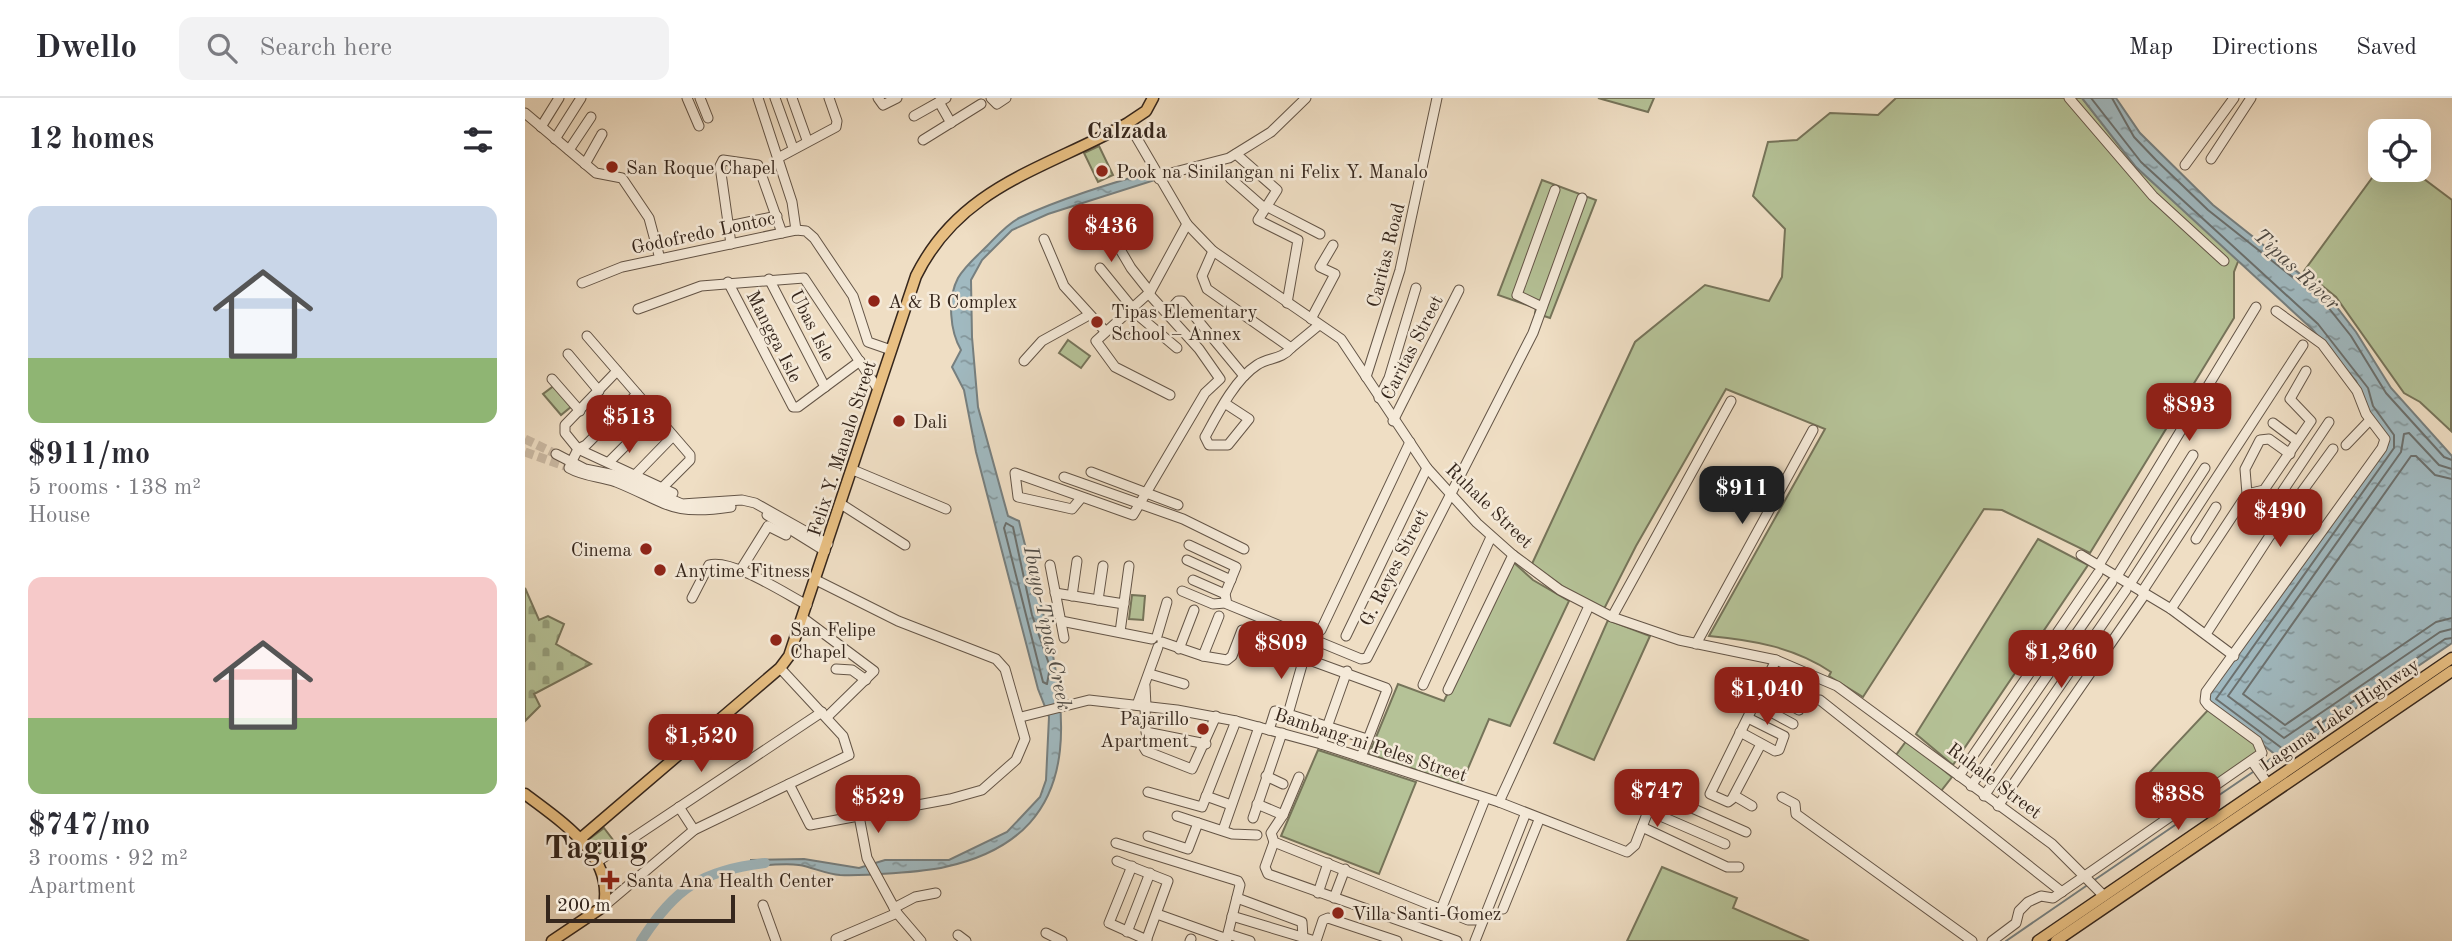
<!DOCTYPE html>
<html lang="en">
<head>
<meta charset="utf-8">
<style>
  body { margin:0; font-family:"Old Standard TT",serif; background:#f2f2f3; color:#2b2b33; height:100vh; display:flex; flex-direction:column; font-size:26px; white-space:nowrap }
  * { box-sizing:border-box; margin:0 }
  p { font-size:23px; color:#7c7c81 }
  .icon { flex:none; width:38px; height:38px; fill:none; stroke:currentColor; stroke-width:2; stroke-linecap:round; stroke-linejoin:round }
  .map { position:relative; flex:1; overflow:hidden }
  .sheet { display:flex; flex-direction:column; background:#fff; width:525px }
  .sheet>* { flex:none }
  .buttons { position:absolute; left:1843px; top:21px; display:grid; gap:14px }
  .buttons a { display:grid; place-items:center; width:63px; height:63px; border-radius:14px; background:#fff; box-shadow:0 7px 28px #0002; font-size:35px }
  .scale { position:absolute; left:21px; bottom:18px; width:189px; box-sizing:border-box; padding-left:7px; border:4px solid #36271d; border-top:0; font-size:19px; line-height:24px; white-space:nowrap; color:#36271d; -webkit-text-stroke:5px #f5ead9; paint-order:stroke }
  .price { position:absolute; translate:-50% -60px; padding:0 16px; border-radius:14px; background:#8f2418; color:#fff; font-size:23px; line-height:46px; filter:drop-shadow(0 2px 4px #0008) }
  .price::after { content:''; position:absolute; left:50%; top:42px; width:21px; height:16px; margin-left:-10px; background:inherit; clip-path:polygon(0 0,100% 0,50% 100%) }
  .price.active { background:#222; color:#fff }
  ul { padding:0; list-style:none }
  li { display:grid; align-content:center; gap:14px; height:371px; padding:0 28px }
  li span { display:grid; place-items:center; height:217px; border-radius:14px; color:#555 }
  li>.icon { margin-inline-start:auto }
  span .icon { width:126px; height:126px; fill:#fffc; stroke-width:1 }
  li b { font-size:30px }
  h2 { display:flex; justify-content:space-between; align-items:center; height:84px; padding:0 28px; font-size:30px }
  header { display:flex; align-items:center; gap:42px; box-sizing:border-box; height:98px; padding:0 35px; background:#fff; border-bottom:2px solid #e1e1e2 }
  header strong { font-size:33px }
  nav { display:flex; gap:38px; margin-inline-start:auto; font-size:24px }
  .search { width:490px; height:63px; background:#f2f2f3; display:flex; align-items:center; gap:18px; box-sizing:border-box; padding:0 24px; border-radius:14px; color:#7c7c81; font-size:26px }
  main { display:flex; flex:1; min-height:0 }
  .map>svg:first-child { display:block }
  .green { fill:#b5c297; stroke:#76745a; stroke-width:2 }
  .cemetery { fill:url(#cemetery-stones); stroke:#76745a; stroke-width:2 }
  .water { fill:url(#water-ripples); stroke:#767f7f; stroke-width:2 }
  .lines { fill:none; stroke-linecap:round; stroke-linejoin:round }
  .shore { stroke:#6b706e; stroke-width:2 }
  .stream { stroke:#767f7f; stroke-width:2 }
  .river { stroke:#a0b9c0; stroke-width:10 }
  .minor-tunnel { stroke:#cab9a3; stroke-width:9; stroke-dasharray:9 4.5; stroke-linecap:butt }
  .minor-casing { stroke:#645547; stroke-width:11 }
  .major-casing { stroke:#36271d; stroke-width:13 }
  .minor { stroke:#f5ead9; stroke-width:9 }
  .major { stroke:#e8bf82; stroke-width:10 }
  .poi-dot { fill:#8f2418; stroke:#f5ead9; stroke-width:2.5 }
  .labels { text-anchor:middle; stroke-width:5; stroke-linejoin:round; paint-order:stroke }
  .poi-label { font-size:19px; fill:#36271d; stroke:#f5ead9; text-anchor:start }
  .street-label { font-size:19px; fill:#36271d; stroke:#f5ead9 }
  .water-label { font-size:21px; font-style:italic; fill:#504c46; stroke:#f5ead9 }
  .quarter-label { font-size:23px; font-weight:bold; fill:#36271d; stroke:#f5ead9 }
  .town-label { font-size:33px; font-weight:bold; fill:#36271d; stroke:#f5ead9 }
</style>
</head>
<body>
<header>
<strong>Dwello</strong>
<div class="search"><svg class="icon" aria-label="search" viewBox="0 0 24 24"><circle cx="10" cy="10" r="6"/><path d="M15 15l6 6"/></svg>Search here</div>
<nav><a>Map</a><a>Directions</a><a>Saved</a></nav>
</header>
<main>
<section class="sheet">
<h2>12 homes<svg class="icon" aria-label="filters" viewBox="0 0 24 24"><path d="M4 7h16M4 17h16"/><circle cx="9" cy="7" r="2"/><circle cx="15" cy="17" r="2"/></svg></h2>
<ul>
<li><span style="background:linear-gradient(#c9d6e8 70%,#8fb573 0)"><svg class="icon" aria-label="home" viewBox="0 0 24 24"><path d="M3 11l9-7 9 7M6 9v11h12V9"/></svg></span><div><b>$911/mo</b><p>5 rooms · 138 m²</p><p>House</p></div></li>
<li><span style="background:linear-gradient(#f6c9c9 65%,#8fb573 0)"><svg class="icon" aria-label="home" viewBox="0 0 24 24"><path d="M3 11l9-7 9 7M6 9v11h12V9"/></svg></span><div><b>$747/mo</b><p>3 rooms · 92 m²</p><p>Apartment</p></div></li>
</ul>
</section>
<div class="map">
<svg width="1927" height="843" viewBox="0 0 1927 843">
  <defs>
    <pattern id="cemetery-stones" width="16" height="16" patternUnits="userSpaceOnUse" patternTransform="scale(1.75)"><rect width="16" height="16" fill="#b5c297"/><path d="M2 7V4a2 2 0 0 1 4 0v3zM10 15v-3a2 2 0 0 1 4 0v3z" fill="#949e7b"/></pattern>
    <pattern id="water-ripples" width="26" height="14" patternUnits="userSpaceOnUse" patternTransform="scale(1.75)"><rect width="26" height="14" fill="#a0b9c0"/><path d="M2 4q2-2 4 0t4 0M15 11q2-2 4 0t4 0" fill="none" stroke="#83969b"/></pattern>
  </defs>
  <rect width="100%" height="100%" fill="#efdec4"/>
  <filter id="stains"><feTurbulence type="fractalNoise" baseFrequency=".00286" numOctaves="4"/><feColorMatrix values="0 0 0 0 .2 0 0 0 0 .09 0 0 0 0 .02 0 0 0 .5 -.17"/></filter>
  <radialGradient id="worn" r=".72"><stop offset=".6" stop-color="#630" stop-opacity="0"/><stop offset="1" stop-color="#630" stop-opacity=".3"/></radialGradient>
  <g class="green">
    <polygon points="1073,0 1129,0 1123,14"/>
    <path d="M1371,0h186l54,69 103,92 -5,13v46l-144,235 -88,-43 -18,-1 -121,188 -34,-21 2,-4c-37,-25 -79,-32 -122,-36l116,-207 -99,-40 -90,157 -32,63 -44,-22 -29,-21 104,-224 70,-57 64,16 13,-24 3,-48 -32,-33 15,-54 29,-2 33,-27 48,2z"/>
    <polygon points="574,48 588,77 573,84 559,55"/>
    <polygon points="1855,69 1887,72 1927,102 1926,333 1895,304 1879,295 1811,199 1779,173"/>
    <polygon points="1017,82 1071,102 1025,220 1010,215 1011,210 973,197"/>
    <polygon points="543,242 565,258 556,270 534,255"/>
    <polygon points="30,287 47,308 36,317 18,296"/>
    <polygon points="1513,441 1563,467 1428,667 1391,636"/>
    <polygon points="987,463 1008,482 1044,503 985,628 964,621 936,687 844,656 873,586 919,603"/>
    <polygon points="607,497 620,498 618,522 604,521"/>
    <polygon points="1083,522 1125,538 1069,662 1029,645"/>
    <polygon points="1684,611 1733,649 1733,653 1666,704 1625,674"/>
    <polygon points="1382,642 1427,679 1416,693 1371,657"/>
    <polygon points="793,652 891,684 854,776 756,738"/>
    <polygon points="79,730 92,747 77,759 63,742"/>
    <polygon points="1137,769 1212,800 1208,810 1284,843 1102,843"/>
  </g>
  <polygon class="cemetery" points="0,490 14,522 23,518 39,526 31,546 66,566 9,596 15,608 0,623"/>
  <g class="water">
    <polygon points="1557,0 1591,0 1615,35 1688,107 1804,199 1831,234 1866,290 1927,358 1927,545 1756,661 1686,606 1682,598 1863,346 1862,340 1842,311 1831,283 1787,231 1611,69"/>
    <path d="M625,74l5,8 -107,34 -36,16 -30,30 -11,20 1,57 6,70 30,109 11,5c29,123 108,306 -74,346 -21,5 -83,9 -105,8 -14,-1 -28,-8 -41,-10 -16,-2 -32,0 -48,2v-7l53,-1 55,9 26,-8h64l58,-28 33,-35 6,-17 3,-63 -11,-28 -62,-237 -12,-62 -12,-23 9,-17c-11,-19 -14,-51 -3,-72 7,-12 19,-22 29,-32 10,-10 19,-21 32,-28 41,-19 87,-33 131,-46z"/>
  </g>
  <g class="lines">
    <g class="shore">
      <polyline points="1566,0 1616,64 1793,226 1843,290 1848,308 1869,337 1869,350 1691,601 1758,651 1920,541 1927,540"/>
      <polyline points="1587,0 1609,39 1631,62 1683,112 1799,204 1826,238 1861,295 1919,359 1927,362"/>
      <polyline points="1927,371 1914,367 1884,335 1879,336 1876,354 1703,598 1759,640 1915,534 1927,531"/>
      <polyline points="1927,381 1910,377 1891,358 1886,358 1718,596 1760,627 1911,524 1927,520"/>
      <polygon points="481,425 488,429 507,517 525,569 522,586 518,584 479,430"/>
    </g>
    <g class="stream">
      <polyline points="1736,669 1750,657"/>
      <polyline points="1568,783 1728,674"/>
      <polyline points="1481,843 1564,786"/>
    </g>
    <path class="river" d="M116,843c35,-54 60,-70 124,-78"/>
    <g class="minor-tunnel">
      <polyline points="0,341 31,356"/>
      <polyline points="0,354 42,369"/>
    </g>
    <g class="minor-casing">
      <g id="minor">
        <polyline points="162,0 174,28"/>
        <polyline points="175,0 183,20"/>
        <polyline points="233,0 267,104 271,132"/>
        <polyline points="250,0 268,50"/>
        <polyline points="267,0 282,42"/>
        <polyline points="353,0 358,7 372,0"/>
        <polyline points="466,0 472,6 481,0"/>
        <polyline points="1544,0 1628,98 1699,163"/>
        <polyline points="414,4 426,25"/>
        <polyline points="0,15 71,75 97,80 124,120 135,161"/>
        <polyline points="389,18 421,0"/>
        <polyline points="603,25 662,126 688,153 816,241 902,370 952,425 988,457 1035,492 1087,519 1154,542 1251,562 1312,588 1527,746 1579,798"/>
        <polyline points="16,29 34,0"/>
        <polyline points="30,41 56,0"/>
        <polyline points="398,42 456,6"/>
        <polyline points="44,52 66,19"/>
        <polyline points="711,56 752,92 733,122 773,142 762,205"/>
        <polyline points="253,60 311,29 312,23 304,0"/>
        <polyline points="1686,61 1726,0"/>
        <polyline points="60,66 77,36"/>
        <polyline points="1660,67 1709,0"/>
        <polyline points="705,80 738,109"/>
        <polyline points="634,81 642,76 704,60 746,34 781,0"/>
        <polyline points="741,108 795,136"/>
        <polyline points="576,119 606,170 625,194"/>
        <polyline points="204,128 252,118"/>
        <polyline points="519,141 539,188 580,233"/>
        <polyline points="206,146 195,68 198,62 233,67 257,135"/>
        <polyline points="688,153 677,178 682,191 766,250 794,227"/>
        <polyline points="575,170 614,218 652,250"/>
        <polyline points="244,181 300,289"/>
        <polyline points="203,184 268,309 273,309 335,263"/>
        <polyline points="57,185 97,169 271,132 281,133 289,140 328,198 343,244 366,252"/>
        <polyline points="1017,209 992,197 1030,92"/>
        <polyline points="113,211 176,188 279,180 353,291"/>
        <polyline points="642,215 653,203 657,203 719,278"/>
        <polyline points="786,221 810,176 795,169 808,147"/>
        <polyline points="62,238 165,357 165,362 138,389"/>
        <polyline points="43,256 74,293"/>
        <polyline points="499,263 517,243 564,217"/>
        <polyline points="92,273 40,327 40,335 53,351 148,395"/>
        <polyline points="841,279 875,172 912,0"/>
        <polyline points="27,281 55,313"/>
        <polyline points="645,297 590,269 571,243 625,194 662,126"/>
        <polyline points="854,300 864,280 891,190"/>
        <path d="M701,306l23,15 -21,26h-19l-4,-8c12,-22 30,-58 52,-72 12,-8 24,-5 34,-17"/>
        <polyline points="868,323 934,192"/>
        <polyline points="1748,325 1772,343"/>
        <polyline points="1821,347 1845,322"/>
        <polyline points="31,356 60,371 90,377 157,406 217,402 230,405 303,446"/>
        <polyline points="84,364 131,317"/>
        <polyline points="45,367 53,351 61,347 112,296"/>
        <path d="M44,370c16,9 30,8 47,14 52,21 54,34 115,25"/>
        <polyline points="328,372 421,411"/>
        <polyline points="566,374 653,407"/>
        <polyline points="111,376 148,338"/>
        <polyline points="539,379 658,421 719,451"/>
        <polyline points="1734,395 1735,406 1742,411 1747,409 1804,324"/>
        <polyline points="1722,396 1739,392 1786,323 1765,301 1781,273"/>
        <polyline points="557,399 547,411 493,399 490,375 608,417 680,295 695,281 674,251 624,196"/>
        <polyline points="316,406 380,447"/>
        <polyline points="242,417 300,453"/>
        <polyline points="1671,441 1691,409"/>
        <polyline points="664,447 711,469 700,496 702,506 836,561 842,560 1008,235 1057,100"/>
        <polyline points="1556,457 1646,511 1709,558"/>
        <polyline points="662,462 706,482"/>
        <polyline points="525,467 539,540"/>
        <polyline points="1574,467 1731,209"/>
        <polyline points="215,473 243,428 261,437"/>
        <polyline points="1592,478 1668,357"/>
        <polyline points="668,482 700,496"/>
        <polyline points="1605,486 1680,370"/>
        <polyline points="657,493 688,506 700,505"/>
        <polyline points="1617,494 1778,247"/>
        <polyline points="530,495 599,506"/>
        <polyline points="547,498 552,463"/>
        <path d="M167,500l17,-33c22,-7 77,29 98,40"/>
        <polyline points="573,502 578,468"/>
        <polyline points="1646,511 1722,396 1720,371 1735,342 1744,341 1765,356"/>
        <polyline points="1087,519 1206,303"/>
        <polyline points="278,520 349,573 302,619"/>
        <polyline points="536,523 627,541"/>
        <polyline points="796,532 885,344"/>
        <polyline points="595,534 604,468"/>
        <polyline points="1681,536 1744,439 1808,351"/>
        <polyline points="632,538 642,504"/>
        <polyline points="821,538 902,370"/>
        <polyline points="637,544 678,558 702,562 707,558 717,532"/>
        <polyline points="1171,546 1288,332"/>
        <polyline points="654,551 669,512"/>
        <polyline points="678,558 694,518"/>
        <polyline points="311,571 327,572 341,582"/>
        <polyline points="625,576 659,586"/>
        <polyline points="898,587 966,439"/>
        <polyline points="620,588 621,608"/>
        <polyline points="923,592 988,457"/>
        <polyline points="1238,592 1274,612"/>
        <polyline points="1295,602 1537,794"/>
        <polyline points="1231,606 1268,626"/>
        <polyline points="612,607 633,549"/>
        <polyline points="620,608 621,634 681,646"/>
        <polyline points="496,619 564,602 652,612 711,623 796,646 974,704 1102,754 1110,747 1129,698 1133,695 1221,734"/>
        <polyline points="744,632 750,613"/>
        <polyline points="1215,634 1250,653 1254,652 1259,638 1223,620"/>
        <polyline points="796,646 822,573"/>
        <polyline points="1236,646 1207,701 1203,704 1185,696 1251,562"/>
        <polyline points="618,648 621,653 667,671 691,618"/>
        <polyline points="835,659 838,654 862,592 861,590 779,560 763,616 842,641"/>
        <polyline points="1728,665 1743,686"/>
        <polyline points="741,678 758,686"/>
        <polyline points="1434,678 1573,475"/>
        <polyline points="774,679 758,717 746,735 749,744 943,822 958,822"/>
        <polyline points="264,686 285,727 425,701 457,692 491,662 500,641 480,571 471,561 373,523 291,482"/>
        <polyline points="1446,688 1587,484"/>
        <polyline points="623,694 677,709 711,623"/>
        <polyline points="681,698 706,707"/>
        <polyline points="1210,698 1227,708"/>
        <polyline points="1459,698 1601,492"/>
        <polyline points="1257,699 1270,706 1271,716 1447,843"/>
        <polyline points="974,704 1064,508"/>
        <polyline points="732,706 758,717"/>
        <polyline points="1473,708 1620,496"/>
        <polyline points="154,709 169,732"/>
        <polyline points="1124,713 1200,746"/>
        <polyline points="334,718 342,760 372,815 396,843"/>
        <polyline points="652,718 707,736 732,737"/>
        <polyline points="728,720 757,635"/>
        <polyline points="1117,729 1202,769 1214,769"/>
        <polyline points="698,732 734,629"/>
        <polyline points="623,738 663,751 673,725"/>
        <polyline points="749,744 740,769 743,776 932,843"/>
        <polyline points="591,745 713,783 715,787 701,843"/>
        <polyline points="592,763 643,783 621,843"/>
        <polyline points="72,764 297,614"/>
        <polyline points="607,768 584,825 622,842"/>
        <polyline points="793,795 803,765"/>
        <polyline points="712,800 777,824 778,839"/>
        <polyline points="809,800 820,771"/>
        <polyline points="238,807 251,843"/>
        <polyline points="79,808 169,732 324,657 318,638 255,570"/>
        <polyline points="917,809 960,701"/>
        <polyline points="369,810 390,799 411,795"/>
        <polyline points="978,811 1014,722"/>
        <polyline points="632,816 702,841"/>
        <polyline points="707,818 790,843"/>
        <polyline points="602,834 625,775"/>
        <polyline points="521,835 537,843"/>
        <polyline points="703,836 725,843"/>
        <polyline points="433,837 441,843"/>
        <polyline points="311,841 372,815"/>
        <polyline points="665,843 666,841"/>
        <polyline points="791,843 798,822 803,820 872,843"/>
        <polyline points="950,843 1000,717"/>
        <polyline points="1467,843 1491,825 1494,813 1503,804 1516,798 1528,800 1737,655 1732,643 1683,607 1680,603 1681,594 1857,350 1860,341 1841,316 1832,293 1797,246 1751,213"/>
      </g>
    </g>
    <g class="major-casing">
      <g id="major">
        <path d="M0,696c35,27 89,60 79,112l-52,35"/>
        <path d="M55,741l200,-171 9,-12 127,-380c45,-91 130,-107 212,-153l18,-12 7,-13"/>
        <polyline points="1513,843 1927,560"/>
        <polyline points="1531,843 1927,573"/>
      </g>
    </g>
    <use href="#minor" class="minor"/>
    <use href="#major" class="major"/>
  </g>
  <g class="poi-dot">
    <circle cx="87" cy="69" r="7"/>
    <circle cx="577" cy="73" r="7"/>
    <circle cx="349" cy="203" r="7"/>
    <circle cx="572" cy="224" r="7"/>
    <circle cx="374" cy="323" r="7"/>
    <circle cx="121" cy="451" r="7"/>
    <circle cx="135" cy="472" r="7"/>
    <circle cx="251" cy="542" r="7"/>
    <circle cx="678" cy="631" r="7"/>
    <path d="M81.5 771.5h7v7h7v7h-7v7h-7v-7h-7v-7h7z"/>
    <circle cx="813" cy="815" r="7"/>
  </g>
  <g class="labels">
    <g class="poi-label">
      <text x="101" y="76">San Roque Chapel</text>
      <text x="591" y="80">Pook na Sinilangan ni Felix Y. Manalo</text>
      <text x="363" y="210">A &amp; B Complex</text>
      <text x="586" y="220">Tipas Elementary<tspan x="586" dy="22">School – Annex</tspan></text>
      <text x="388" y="330">Dali</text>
      <text x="107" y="458" text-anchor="end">Cinema</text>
      <text x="149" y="479">Anytime Fitness</text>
      <text x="265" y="538">San Felipe<tspan x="265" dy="22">Chapel</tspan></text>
      <text x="664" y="627" text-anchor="end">Pajarillo<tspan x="664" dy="22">Apartment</tspan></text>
      <text x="101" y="789">Santa Ana Health Center</text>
      <text x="827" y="822">Villa Santi-Gomez</text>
    </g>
    <g class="street-label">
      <text transform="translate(178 134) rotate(-12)" y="7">Godofredo Lontoc</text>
      <text transform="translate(860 157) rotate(-76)" y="7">Caritas Road</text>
      <text transform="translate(288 227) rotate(63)" y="7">Ubas Isle</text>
      <text transform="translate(250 238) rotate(63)" y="7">Mangga Isle</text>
      <text transform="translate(886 249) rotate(-63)" y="7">Caritas Street</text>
      <text transform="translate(316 350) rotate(-72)" y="7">Felix Y. Manalo Street</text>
      <text transform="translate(965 407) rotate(44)" y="7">Ruhale Street</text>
      <text transform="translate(868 469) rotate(-63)" y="7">G. Reyes Street</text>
      <text transform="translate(1814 616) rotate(-34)" y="7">Laguna Lake Highway</text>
      <text transform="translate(846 646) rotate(18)" y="7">Bambang ni Peles Street</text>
      <text transform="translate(1470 682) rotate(37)" y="7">Ruhale Street</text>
    </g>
    <g class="water-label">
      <text transform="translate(1772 171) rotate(43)" y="7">Tipas River</text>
      <text transform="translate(523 530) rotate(78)" y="7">Ibayo-Tipas Creek</text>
    </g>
    <g class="quarter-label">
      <text x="602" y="40">Calzada</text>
    </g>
    <g class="town-label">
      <text x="71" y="760">Taguig</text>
    </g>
  </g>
  <rect width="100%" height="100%" filter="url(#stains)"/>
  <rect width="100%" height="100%" fill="url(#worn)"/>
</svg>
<div class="buttons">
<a><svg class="icon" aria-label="locate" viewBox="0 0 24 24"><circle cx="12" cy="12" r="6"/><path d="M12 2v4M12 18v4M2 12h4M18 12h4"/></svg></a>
</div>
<div class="scale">200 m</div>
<b class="price" style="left:586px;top:166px">$436</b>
<b class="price" style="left:1664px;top:345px">$893</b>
<b class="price" style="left:104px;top:357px">$513</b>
<b class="price active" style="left:1217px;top:428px">$911</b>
<b class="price" style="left:1755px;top:451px">$490</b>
<b class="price" style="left:756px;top:583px">$809</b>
<b class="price" style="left:1536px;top:592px">$1,260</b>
<b class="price" style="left:1242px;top:629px">$1,040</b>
<b class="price" style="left:176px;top:676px">$1,520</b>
<b class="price" style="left:1132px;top:731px">$747</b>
<b class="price" style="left:1653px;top:734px">$388</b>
<b class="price" style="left:353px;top:737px">$529</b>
</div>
</main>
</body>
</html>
